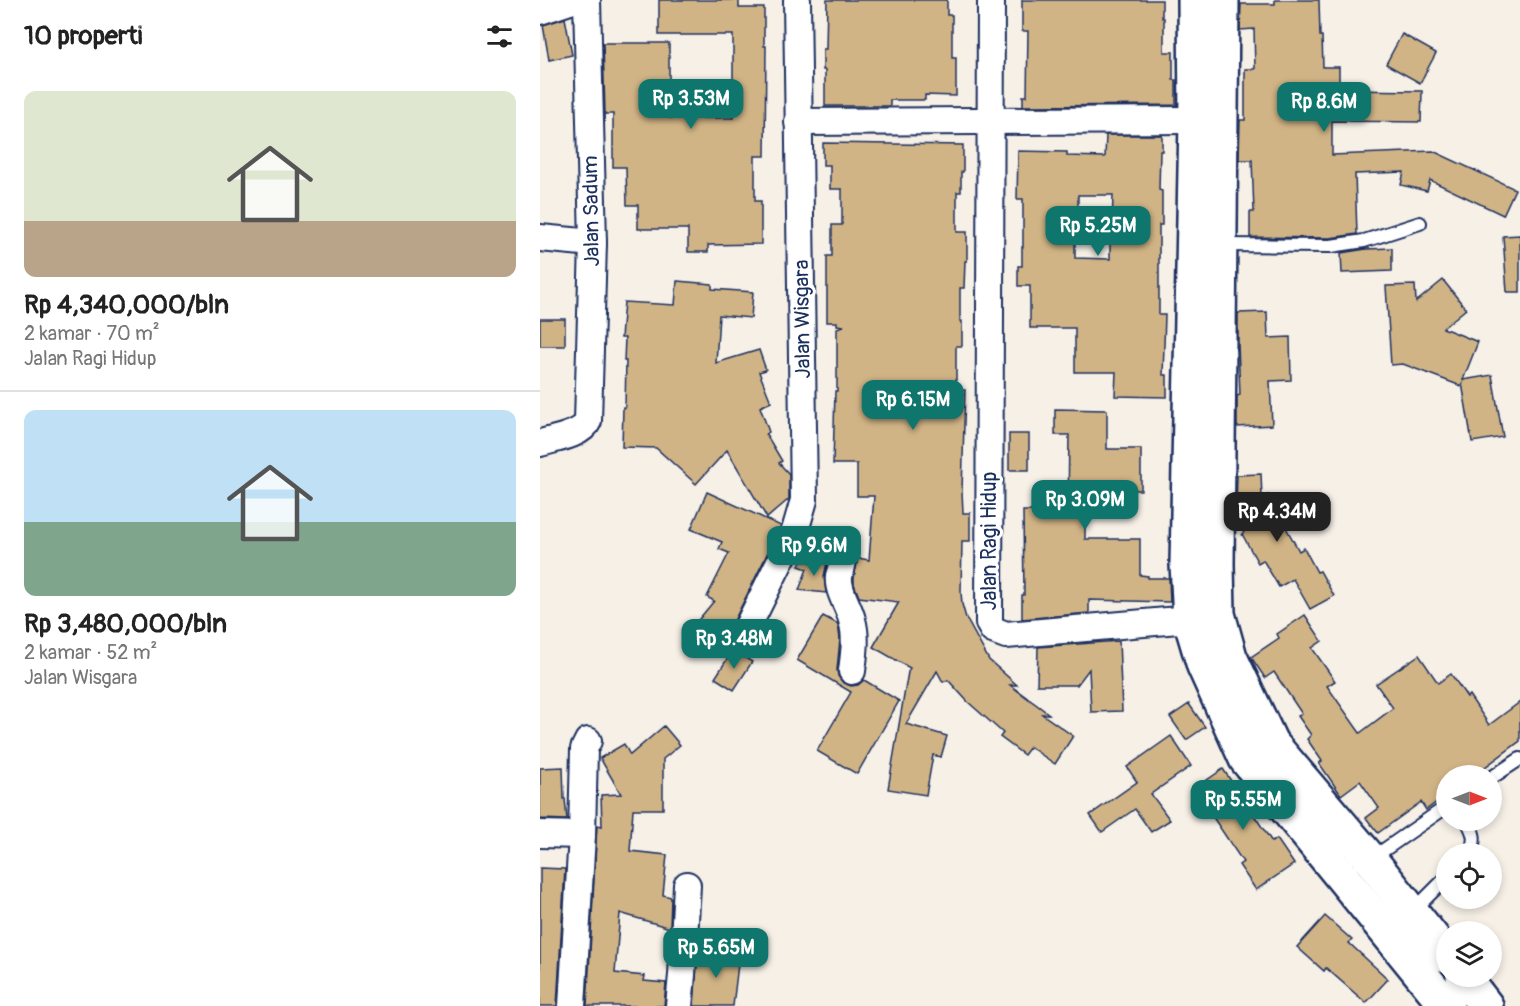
<!DOCTYPE html>
<html lang="id">
<head>
<meta charset="utf-8">
<style>
  body { margin:0; font-family:Pangolin,sans-serif; background:#f6f6f6; color:#222; height:100vh; display:flex; flex-direction:column; font-size:22px; white-space:nowrap }
  * { box-sizing:border-box; margin:0 }
  p { font-size:20px; color:#767676 }
  .icon { flex:none; width:33px; height:33px; fill:none; stroke:currentColor; stroke-width:2; stroke-linecap:round; stroke-linejoin:round }
  .map { position:relative; flex:1; overflow:hidden }
  .sheet { display:flex; flex-direction:column; background:#fff; width:540px }
  .sheet>* { flex:none }
  .needle { width:39px; rotate:90deg }
  .controls { position:absolute; left:896px; top:765px; display:grid; gap:12px }
  .controls a { display:grid; place-items:center; width:66px; height:66px; border-radius:50%; background:#fff; box-shadow:0 3px 9px #0003; font-size:30px }
  .price { position:absolute; translate:-50% -51px; padding:0 14px; border-radius:12px; background:#0f766e; color:#fff; font-size:20px; line-height:39px; filter:drop-shadow(0 2px 3px #0008) }
  .price::after { content:''; position:absolute; left:50%; top:36px; width:18px; height:14px; margin-left:-9px; background:inherit; clip-path:polygon(0 0,100% 0,50% 100%) }
  .price.on { background:#222; color:#fff }
  ul { padding:0; list-style:none }
  li { display:grid; align-content:center; gap:12px; height:318px; padding:0 24px }
  li+li { border-top:2px solid #e0e0e0 }
  li span { display:grid; place-items:center; height:186px; border-radius:12px; color:#555 }
  li>.icon { margin-inline-start:auto }
  span .icon { width:108px; height:108px; fill:#fffc; stroke-width:1 }
  li b { font-size:26px }
  h2 { display:flex; justify-content:space-between; align-items:center; height:72px; padding:0 24px; font-size:26px }
  main { display:flex; flex:1; min-height:0 }
  .map>svg:first-child { display:block }
  .building { fill:#d1b486; stroke:#1b2f5e; stroke-width:1.5; fill-rule:evenodd }
  .lines { fill:none; stroke-linecap:round; stroke-linejoin:round }
  .service-casing { stroke:#1b2f5e; stroke-width:16 }
  .minor-casing { stroke:#1b2f5e; stroke-width:30 }
  .trunk-casing { stroke:#1b2f5e; stroke-width:38 }
  .service { stroke:#fff; stroke-width:12 }
  .minor { stroke:#fff; stroke-width:26 }
  .trunk { stroke:#fff; stroke-width:33 }
  .labels { text-anchor:middle; stroke-width:6; stroke-linejoin:round; paint-order:stroke }
  .street-label { font-size:21px; fill:#1b2f5e; stroke:#fff }
</style>
</head>
<body>
<main>
<section class="sheet">
<h2>10 properti<svg class="icon" aria-label="filters" viewBox="0 0 24 24"><path d="M4 7h16M4 17h16"/><circle cx="9" cy="7" r="2"/><circle cx="15" cy="17" r="2"/></svg></h2>
<ul>
<li><span style="background:linear-gradient(#dfe7d0 70%,#b9a48a 0)"><svg class="icon" aria-label="home" viewBox="0 0 24 24"><path d="M3 11l9-7 9 7M6 9v11h12V9"/></svg></span><div><b>Rp 4,340,000/bln</b><p>2 kamar · 70 m²</p><p>Jalan Ragi Hidup</p></div></li>
<li><span style="background:linear-gradient(#bfe0f5 60%,#7fa58c 0)"><svg class="icon" aria-label="home" viewBox="0 0 24 24"><path d="M3 11l9-7 9 7M6 9v11h12V9"/></svg></span><div><b>Rp 3,480,000/bln</b><p>2 kamar · 52 m²</p><p>Jalan Wisgara</p></div></li>
</ul>
</section>
<div class="map">
<svg width="980" height="1006" viewBox="0 0 980 1006">
  <rect width="100%" height="100%" fill="#f6f0e7"/>
  <filter id="ink" filterUnits="userSpaceOnUse"><feTurbulence type="fractalNoise" baseFrequency=".0167" numOctaves="2"/><feDisplacementMap in="SourceGraphic" scale="12" xChannelSelector="R" yChannelSelector="G"/><feConvolveMatrix kernelMatrix="1 2 1 2 8 2 1 2 1" color-interpolation-filters="sRGB"/></filter>
  <g filter="url(#ink)">
    <g class="building">
      <polygon points="119,0 199,0 199,8 224,8 224,46 226,46 225,156 215,156 215,201 221,201 221,244 168,245 168,252 148,252 148,229 98,229 98,205 87,205 86,167 73,167 73,114 65,114 63,43 129,43 129,118 193,118 193,35 119,35"/>
      <polygon points="287,0 407,0 407,15 412,15 412,58 416,58 416,96 385,95 385,100 350,100 350,106 285,106 285,70 283,70 283,49 286,49"/>
      <polygon points="482,0 622,0 622,18 624,18 624,52 633,52 633,80 636,80 636,105 483,106 483,96 487,96 488,31 482,31"/>
      <polygon points="735,0 779,0 780,36 782,36 783,67 799,67 799,90 882,91 881,122 792,121 792,155 893,151 975,189 963,215 890,180 887,191 861,185 864,172 815,174 817,234 790,238 710,237 710,212 714,212 712,160 699,160 700,120 705,120 705,69 715,69 714,29 700,30 701,4 735,4"/>
      <polygon points="25,18 32,55 9,60 3,25"/>
      <polygon points="862,34 896,53 880,83 846,64"/>
      <path d="M566,135h56v16h-2l-1,39 3,1v34h-3v90h6l-2,60h4v22l-52,-1 1,-24h-41v-44h-45v-42h-12v-20h4v-19h1v-48h-6l1,-48 49,1v4l38,1zM538,195h35l-1,34h-2v30l-35,-1v-32h3z"/>
      <polygon points="283,143 423,145 423,172 421,172 421,192 417,192 417,232 427,232 427,261 425,261 424,288 420,288 420,321 422,321 422,346 416,346 416,390 425,390 422,491 423,513 430,513 430,541 422,541 421,592 422,604 426,618 449,660 477,685 470,685 509,714 502,714 533,736 515,764 490,747 484,755 460,737 463,733 428,702 408,680 403,682 397,671 366,724 407,736 401,757 393,755 386,795 348,789 368,672 370,668 333,647 359,602 319,597 314,584 314,578 318,558 329,560 334,496 317,496 317,464 293,464 295,391 297,391 297,328 304,326 297,325 297,322 287,322 287,256 292,256 292,225 302,225 302,189 290,189 290,165 283,165"/>
      <polygon points="980,235 980,292 967,292 963,236"/>
      <polygon points="852,248 852,271 802,273 801,253 826,249"/>
      <polygon points="903,280 926,309 903,328 938,342 923,380 952,375 963,437 932,442 922,383 921,386 863,364 851,365 846,286 875,285 876,302"/>
      <polygon points="137,281 172,284 172,289 213,292 211,318 179,315 176,363 219,350 226,370 219,372 231,402 220,407 229,432 226,434 242,461 239,463 249,474 249,499 227,518 187,450 156,484 116,448 82,447 83,407 85,407 86,361 84,361 85,338 81,338 84,302 135,305"/>
      <polygon points="727,312 728,338 750,337 751,380 730,381 732,425 697,427 697,396 700,395 698,344 698,313"/>
      <rect x="0" y="319" width="25" height="27"/>
      <polygon points="515,409 567,410 567,449 601,449 601,490 545,490 545,539 600,539 600,575 608,576 608,578 629,578 630,602 549,600 549,613 482,619 482,595 484,595 483,511 528,511 529,435 515,435"/>
      <rect x="469" y="434" width="20" height="36"/>
      <polygon points="721,474 722,497 728,495 734,515 738,513 759,551 764,548 777,572 780,571 794,596 770,609 753,579 739,587 723,560 718,563 702,534 704,532 696,509 697,475"/>
      <polygon points="167,492 241,526 195,619 193,623 194,631 177,652 150,630 174,601 167,597 189,553 179,549 182,542 151,529"/>
      <polygon points="262,559 273,563 287,563 284,576 286,593 259,590 267,569 259,566"/>
      <polygon points="765,615 782,641 772,648 795,681 787,686 820,733 853,708 836,684 879,655 898,683 911,674 927,697 929,695 949,725 980,702 980,741 933,776 906,776 906,795 886,810 881,802 838,833 826,818 839,808 820,781 801,795 779,763 782,761 767,739 771,735 758,716 762,714 734,672 725,678 711,657 739,638 737,634"/>
      <polygon points="283,616 298,624 300,639 297,670 298,676 303,683 311,686 318,685 324,680 359,701 317,774 277,751 311,692 257,660"/>
      <polygon points="579,641 582,711 551,712 549,669 537,685 497,685 498,647"/>
      <polygon points="193,650 212,662 194,690 175,678"/>
      <polygon points="649,704 665,727 646,740 630,717"/>
      <polygon points="124,726 140,745 123,759 123,809 93,809 90,851 127,855 123,895 131,897 130,928 80,913 75,973 105,976 104,981 126,983 124,1006 47,1006 57,825 62,826 61,795 81,794 60,758 84,744 90,755"/>
      <polygon points="631,736 651,766 611,794 630,820 611,832 595,809 562,832 550,815 597,782 587,767"/>
      <polygon points="23,767 24,799 25,799 27,820 0,819 0,768"/>
      <polygon points="683,769 732,842 737,839 754,864 716,890 699,865 703,862 654,789"/>
      <polygon points="0,868 25,869 17,1006 0,1006"/>
      <polygon points="785,916 812,940 809,943 848,979 826,1003 786,968 784,971 757,947"/>
      <polygon points="158,950 199,956 193,1006 154,1006"/>
    </g>
    <g class="lines">
      <g class="service-casing">
        <g id="service">
          <polyline points="681,245 791,246 824,241 880,223"/>
          <polyline points="951,778 980,759"/>
          <path d="M927,820c7,14 10,19 2,34"/>
          <polyline points="831,859 906,807"/>
          <polyline points="873,911 906,878"/>
        </g>
      </g>
      <g class="minor-casing">
        <g id="minor">
          <polyline points="451,0 449,623 453,630 466,635 650,619"/>
          <polyline points="0,11 33,0"/>
          <polyline points="258,122 656,120"/>
          <polyline points="0,238 53,243"/>
          <path d="M0,443c14,-4 42,-8 48,-22l5,-178 -6,-243"/>
          <path d="M255,531c4,6 9,14 16,16 8,3 20,-2 27,3 9,7 3,18 1,26 -2,15 10,30 13,44 5,17 2,34 0,51"/>
          <polyline points="208,626 255,531 264,500 257,0"/>
          <polyline points="0,834 42,835"/>
          <polyline points="32,1006 42,835 44,749 48,741"/>
          <polyline points="139,1006 142,975 147,885"/>
        </g>
      </g>
      <g class="trunk-casing">
        <g id="trunk">
          <polyline points="655,0 656,120 647,564 650,619 664,666 706,759 907,1006"/>
          <polyline points="682,0 677,564 678,614 690,657 731,743 830,859 906,955"/>
          <polyline points="923,976 946,1006"/>
        </g>
      </g>
      <use href="#service" class="service"/>
      <use href="#minor" class="minor"/>
      <use href="#trunk" class="trunk"/>
    </g>
  </g>
  <g class="labels">
    <g class="street-label">
      <text transform="translate(51 211) rotate(-91)" y="7">Jalan Sadum</text>
      <text transform="translate(262 319) rotate(-91)" y="7">Jalan Wisgara</text>
      <text transform="translate(449 541) rotate(-90)" y="7">Jalan Ragi Hidup</text>
    </g>
  </g>
</svg>
<div class="controls">
<a><svg class="needle" viewBox="-14 -14 28 28"><path d="M0-13l5 13h-10z" fill="#e53935"/><path d="M0 13l5-13h-10z" fill="#767676"/></svg></a>
<a><svg class="icon" aria-label="locate" viewBox="0 0 24 24"><circle cx="12" cy="12" r="6"/><path d="M12 2v4M12 18v4M2 12h4M18 12h4"/></svg></a>
<a><svg class="icon" aria-label="layers" viewBox="0 0 24 24"><path d="M12 4l9 5-9 5-9-5zM3 14l9 5 9-5"/></svg></a>
</div>
<b class="price" style="left:151px;top:130px">Rp 3.53M</b>
<b class="price" style="left:784px;top:133px">Rp 8.6M</b>
<b class="price" style="left:558px;top:257px">Rp 5.25M</b>
<b class="price" style="left:373px;top:431px">Rp 6.15M</b>
<b class="price" style="left:545px;top:531px">Rp 3.09M</b>
<b class="price on" style="left:737px;top:543px">Rp 4.34M</b>
<b class="price" style="left:274px;top:577px">Rp 9.6M</b>
<b class="price" style="left:194px;top:670px">Rp 3.48M</b>
<b class="price" style="left:703px;top:831px">Rp 5.55M</b>
<b class="price" style="left:176px;top:979px">Rp 5.65M</b>
</div>
</main>
</body>
</html>
